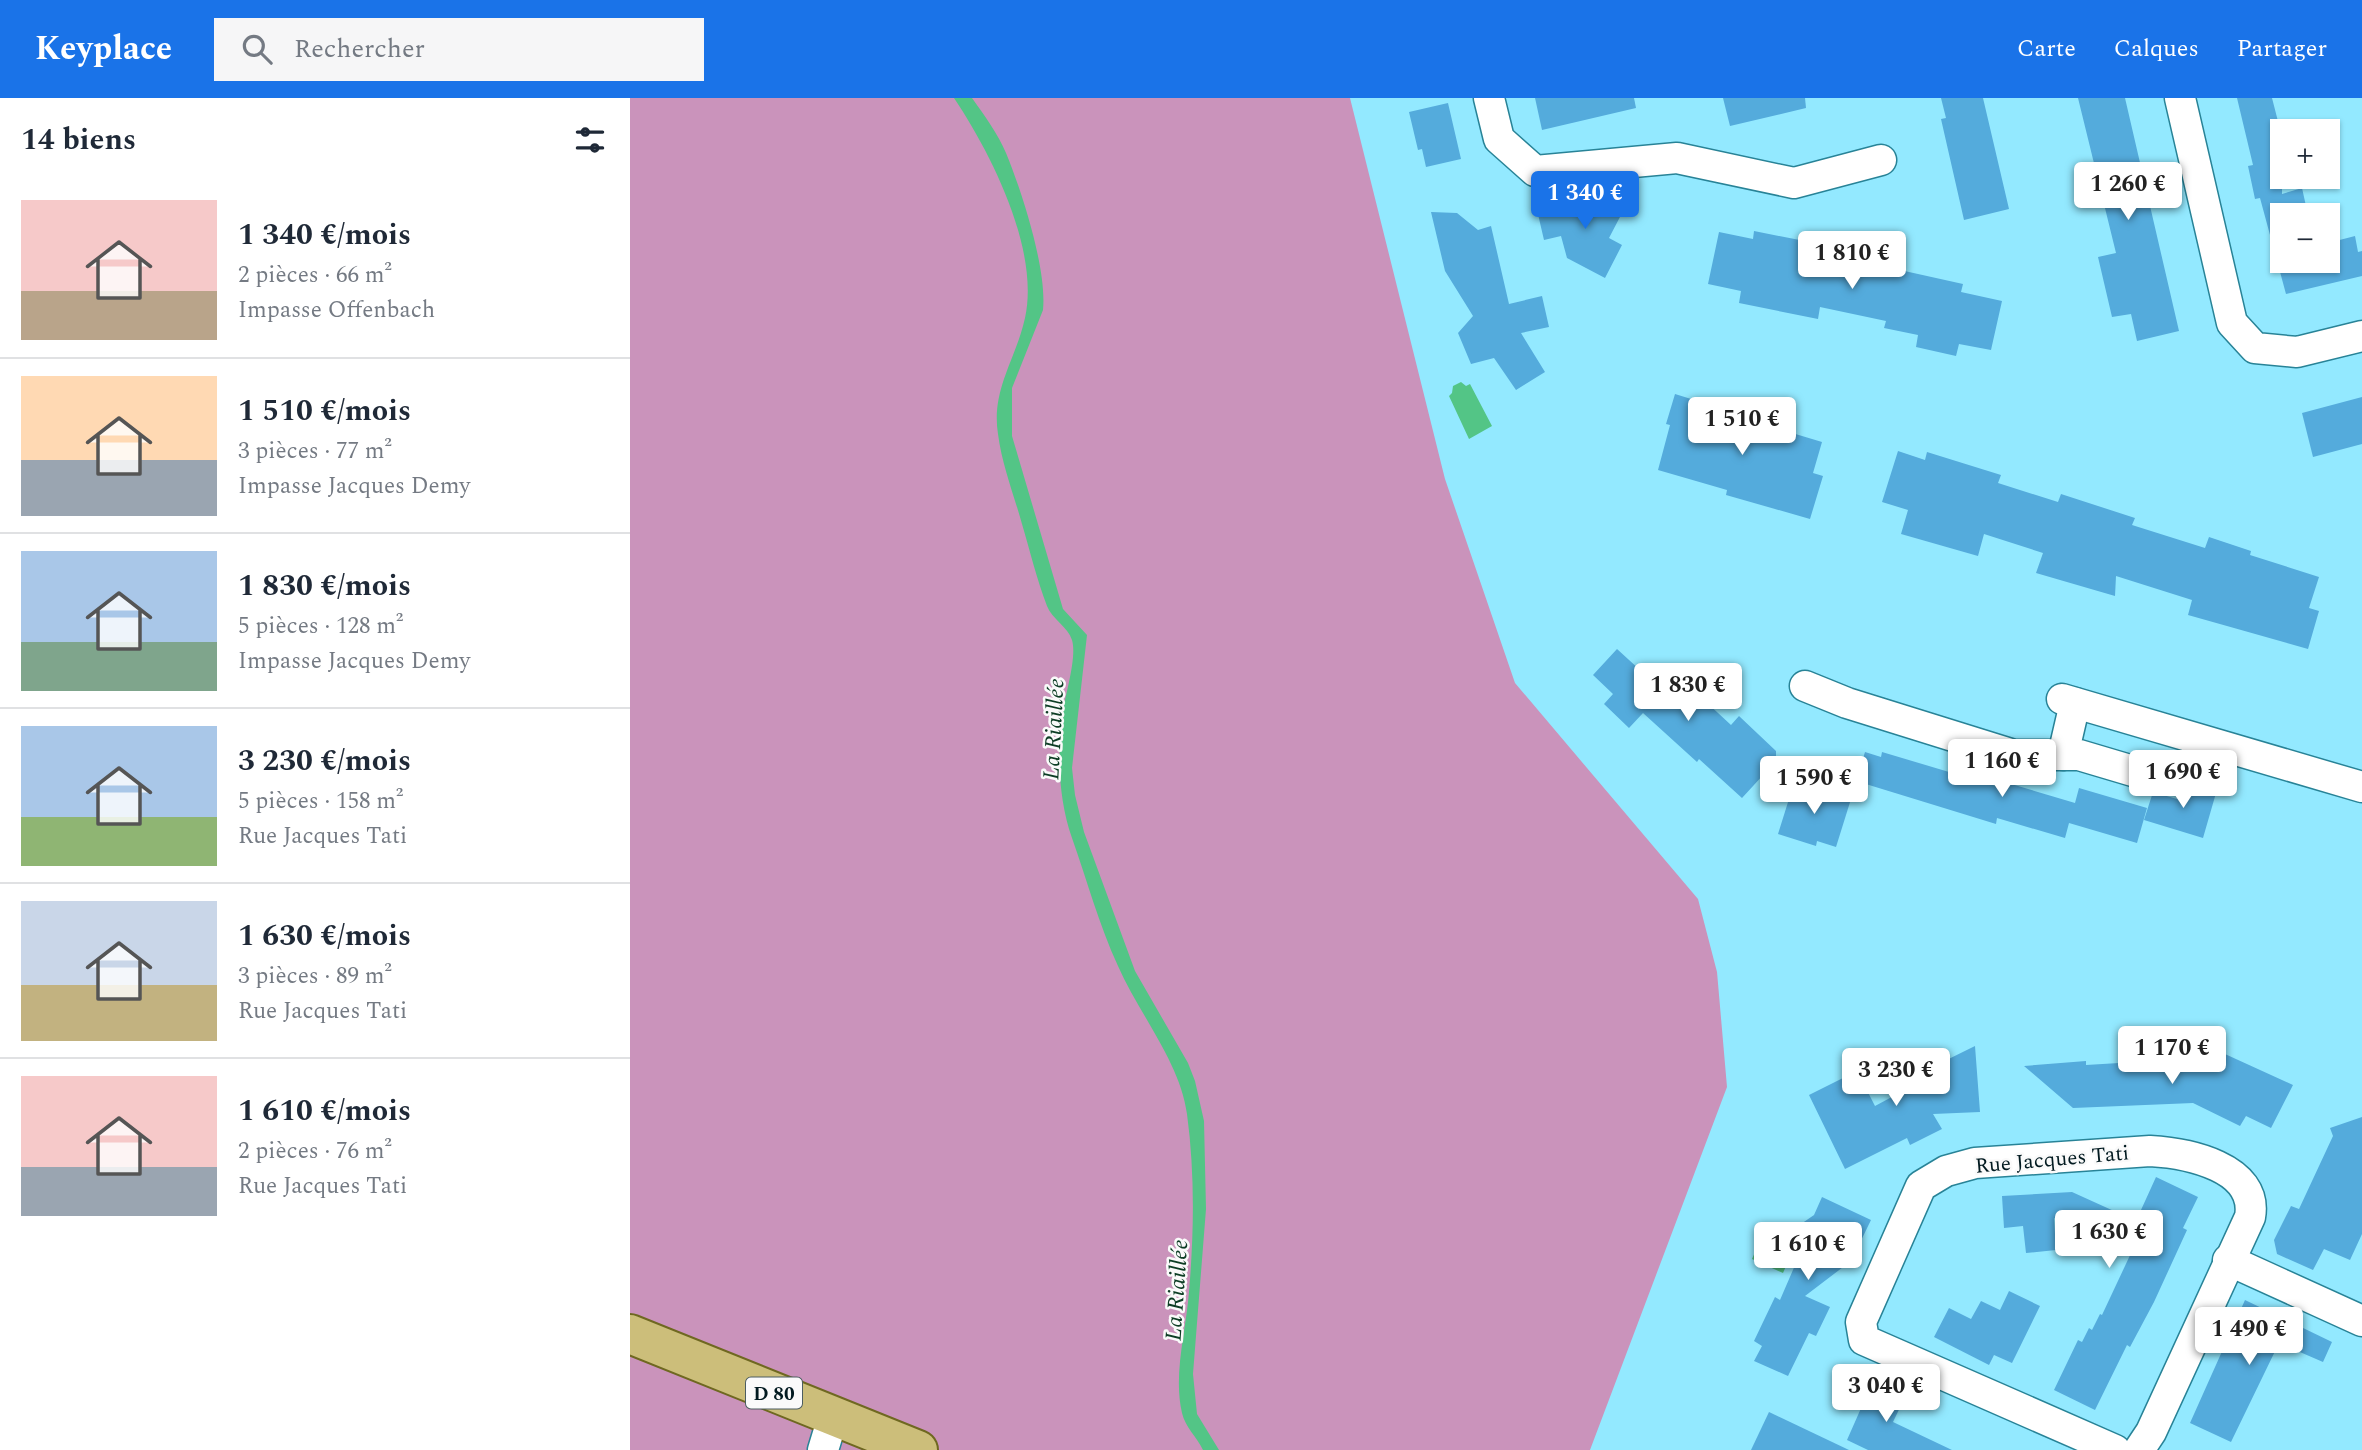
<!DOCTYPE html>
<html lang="fr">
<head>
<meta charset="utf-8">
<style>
  body { margin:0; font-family:Spectral,serif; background:#f6f6f7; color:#1f2937; height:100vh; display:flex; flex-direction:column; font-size:26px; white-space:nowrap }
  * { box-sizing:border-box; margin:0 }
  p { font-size:23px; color:#747a83 }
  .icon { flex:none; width:38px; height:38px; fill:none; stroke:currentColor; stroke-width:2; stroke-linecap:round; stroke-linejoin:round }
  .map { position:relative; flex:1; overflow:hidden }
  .panel { display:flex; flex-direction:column; background:#fff; width:630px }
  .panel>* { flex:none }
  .buttons { position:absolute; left:1640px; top:21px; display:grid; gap:14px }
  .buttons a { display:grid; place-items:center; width:70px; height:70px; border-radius:0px; background:#fff; box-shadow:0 2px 5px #0004; font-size:35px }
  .price { position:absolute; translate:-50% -60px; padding:0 16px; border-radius:7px; background:#fff; color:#222; font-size:23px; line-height:46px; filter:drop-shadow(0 2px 4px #0008) }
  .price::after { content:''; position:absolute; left:50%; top:42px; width:21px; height:16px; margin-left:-10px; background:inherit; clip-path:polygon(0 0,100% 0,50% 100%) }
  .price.current { background:#1a73e8; color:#fff }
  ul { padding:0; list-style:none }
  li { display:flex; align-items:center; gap:21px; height:175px; padding:0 21px }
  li+li { border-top:2px solid #e0e1e3 }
  li span { display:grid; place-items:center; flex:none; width:196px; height:140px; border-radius:0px; color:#555 }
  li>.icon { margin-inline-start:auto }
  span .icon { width:84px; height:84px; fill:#fffc; stroke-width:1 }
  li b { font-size:30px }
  h2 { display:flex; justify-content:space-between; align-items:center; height:84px; padding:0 21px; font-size:30px }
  header { display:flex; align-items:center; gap:42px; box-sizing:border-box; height:98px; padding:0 35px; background:#1a73e8; color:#fff }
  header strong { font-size:33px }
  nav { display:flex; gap:38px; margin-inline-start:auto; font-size:24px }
  .search { width:490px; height:63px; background:#f6f6f7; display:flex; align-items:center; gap:18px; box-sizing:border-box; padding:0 24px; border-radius:0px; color:#747a83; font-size:26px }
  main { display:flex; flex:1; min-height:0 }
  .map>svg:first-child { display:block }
  .green { fill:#ca93bb }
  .water { fill:#53c586 }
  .building { fill:#54abdc }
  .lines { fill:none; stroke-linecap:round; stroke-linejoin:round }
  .street-casing { stroke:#288397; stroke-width:33 }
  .primary-casing { stroke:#6f6821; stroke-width:42 }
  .street { stroke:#fff; stroke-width:30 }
  .primary { stroke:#ccbe7a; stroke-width:38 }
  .labels { text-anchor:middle; stroke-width:5; stroke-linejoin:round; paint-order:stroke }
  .shield { fill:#fafafa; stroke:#4c5d61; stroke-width:2 }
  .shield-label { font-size:19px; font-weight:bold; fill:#021a20 }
  .street-label { font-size:21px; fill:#021a20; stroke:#fafafa }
  .water-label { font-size:23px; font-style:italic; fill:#0c3d24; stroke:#fafafa }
</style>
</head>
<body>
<header>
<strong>Keyplace</strong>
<div class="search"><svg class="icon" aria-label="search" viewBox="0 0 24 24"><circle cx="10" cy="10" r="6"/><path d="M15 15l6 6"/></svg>Rechercher</div>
<nav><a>Carte</a><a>Calques</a><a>Partager</a></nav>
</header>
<main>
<section class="panel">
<h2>14 biens<svg class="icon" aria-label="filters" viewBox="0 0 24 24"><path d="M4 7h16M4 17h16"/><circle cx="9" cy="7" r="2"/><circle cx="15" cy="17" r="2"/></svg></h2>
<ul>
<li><span style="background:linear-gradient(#f6c9c9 65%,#b9a48a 0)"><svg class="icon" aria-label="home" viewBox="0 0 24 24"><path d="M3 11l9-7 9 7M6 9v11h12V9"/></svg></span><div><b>1 340 €/mois</b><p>2 pièces · 66 m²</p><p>Impasse Offenbach</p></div></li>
<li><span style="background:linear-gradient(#ffd9b3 60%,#9aa5b1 0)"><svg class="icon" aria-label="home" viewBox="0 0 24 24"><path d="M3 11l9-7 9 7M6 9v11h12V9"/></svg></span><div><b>1 510 €/mois</b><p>3 pièces · 77 m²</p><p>Impasse Jacques Demy</p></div></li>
<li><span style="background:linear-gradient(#a9c7e8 65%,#7fa58c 0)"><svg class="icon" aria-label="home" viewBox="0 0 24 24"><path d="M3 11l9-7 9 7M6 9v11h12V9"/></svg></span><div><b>1 830 €/mois</b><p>5 pièces · 128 m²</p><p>Impasse Jacques Demy</p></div></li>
<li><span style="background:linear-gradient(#a9c7e8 65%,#8fb573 0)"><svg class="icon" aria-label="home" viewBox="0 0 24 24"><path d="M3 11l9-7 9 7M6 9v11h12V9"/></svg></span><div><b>3 230 €/mois</b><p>5 pièces · 158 m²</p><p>Rue Jacques Tati</p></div></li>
<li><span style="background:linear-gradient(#c9d6e8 60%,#c2b280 0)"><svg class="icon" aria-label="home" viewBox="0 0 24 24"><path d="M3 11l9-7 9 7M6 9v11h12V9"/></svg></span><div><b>1 630 €/mois</b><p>3 pièces · 89 m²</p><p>Rue Jacques Tati</p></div></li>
<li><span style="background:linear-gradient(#f6c9c9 65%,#9aa5b1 0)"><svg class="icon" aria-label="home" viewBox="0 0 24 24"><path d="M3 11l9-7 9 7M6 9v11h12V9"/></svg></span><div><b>1 610 €/mois</b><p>2 pièces · 76 m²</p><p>Rue Jacques Tati</p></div></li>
</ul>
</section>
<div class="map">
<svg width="1732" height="1352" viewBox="0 0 1732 1352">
  <rect width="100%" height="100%" fill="#93e9ff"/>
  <polygon class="green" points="0,0 720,0 815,381 885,585 1068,801 1087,874 1097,989 960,1352 0,1352"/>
  <g class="water">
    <path d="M324,0h18c12,17 26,36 34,55 16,39 41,116 37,157l-31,78v48l51,173 24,26 -15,133 3,27 9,37 51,139 53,92 7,18 9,40 2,88 -13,165 4,40 22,36h-16c-6,-13 -18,-23 -21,-37 -9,-38 4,-82 7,-121 5,-59 6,-119 -2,-178 -7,-52 -48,-100 -69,-148 -19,-41 -31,-86 -46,-128 -14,-40 -15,-86 -9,-127 3,-19 14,-54 9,-71 -4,-13 -20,-21 -25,-34 -10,-26 -17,-55 -25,-82 -8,-29 -20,-59 -24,-90 -7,-44 18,-75 27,-116 15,-68 -34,-165 -71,-220z"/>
    <polygon points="831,284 836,288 840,286 862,328 839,341 819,298 822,295 823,288"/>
    <polygon points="1129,1145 1160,1159 1153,1175 1122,1161"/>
  </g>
  <g class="building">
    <polygon points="905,0 1004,0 1006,10 912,32"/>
    <polygon points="1093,0 1175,0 1176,10 1100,28"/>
    <polygon points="1311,0 1353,0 1379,111 1334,122 1311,21 1316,20"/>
    <polygon points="1448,0 1495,0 1549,233 1507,243 1501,216 1482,219 1468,159 1486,155"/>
    <polygon points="1607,0 1642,0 1652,39 1652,96 1672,90 1678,117 1652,117 1652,163 1698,163 1698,145 1725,138 1728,154 1732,153 1732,178 1656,196 1630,100 1625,101 1618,68 1623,67"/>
    <polygon points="818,5 831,61 796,69 792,51 788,52 779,14"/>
    <polygon points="986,95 991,117 979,140 992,147 975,180 937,160 931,138 914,142 907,112"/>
    <polygon points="801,114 827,115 848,132 861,128 879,206 912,198 919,229 891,235 915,274 886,292 864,260 841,266 828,235 843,218 815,173"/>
    <polygon points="1124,133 1200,148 1198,156 1333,186 1331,194 1372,203 1361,252 1329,246 1326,258 1286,249 1288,237 1254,230 1256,223 1190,209 1188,221 1109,205 1111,193 1078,186 1089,134 1123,141"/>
    <polygon points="1045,296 1103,314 1102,317 1192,344 1183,375 1193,378 1180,421 1096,397 1097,392 1028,372 1040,327 1036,326"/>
    <polygon points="1732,299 1732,346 1683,359 1672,315"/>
    <polygon points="1268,353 1295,362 1297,354 1371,377 1368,385 1428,404 1431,396 1505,420 1502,427 1575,450 1579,439 1621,453 1620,457 1689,479 1679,510 1689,513 1678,551 1558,517 1562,502 1486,478 1485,498 1406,475 1413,455 1354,436 1348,458 1271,436 1278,412 1252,404"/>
    <polygon points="987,551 1033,593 1048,578 1101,627 1109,618 1146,653 1146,663 1112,700 1069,661 1067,664 1013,615 999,630 974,606 983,596 963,577"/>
    <polygon points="1235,654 1251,659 1252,654 1376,691 1378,685 1445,705 1449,690 1517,710 1507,745 1439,725 1435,740 1367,720 1366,726 1226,683"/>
    <polygon points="1164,685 1221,701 1206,749 1187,743 1186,748 1148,736"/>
    <polygon points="1553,685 1586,695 1573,740 1514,722 1523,694 1547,701"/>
    <polygon points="1345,948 1350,1014 1303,1016 1312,1031 1280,1047 1277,1040 1215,1071 1179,997 1227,973 1245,1008 1288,985 1284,978"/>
    <polygon points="1584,951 1663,987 1641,1030 1616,1018 1610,1028 1563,1005 1443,1010 1394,968 1456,963 1456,967 1555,961"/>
    <polygon points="1732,1019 1732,1136 1720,1162 1694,1151 1683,1172 1647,1156 1644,1142 1661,1108 1669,1111 1703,1038 1700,1030"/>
    <polygon points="1526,1079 1568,1099 1553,1130 1557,1132 1524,1204 1500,1249 1497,1247 1465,1312 1424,1292 1448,1242 1452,1244 1459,1230 1462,1232 1470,1216 1472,1217 1502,1153 1454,1130 1452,1133 1424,1120 1426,1152 1396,1155 1393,1128 1374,1130 1372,1098 1442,1094 1506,1123"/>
    <polygon points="1192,1099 1241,1122 1221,1163 1175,1198 1200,1209 1186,1238 1179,1235 1158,1278 1124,1263 1132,1248 1124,1243 1145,1199 1150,1202 1169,1158 1155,1137 1184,1117"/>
    <polygon points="1379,1193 1410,1208 1382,1265 1364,1257 1359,1267 1304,1239 1319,1210 1341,1221 1351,1203 1370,1212"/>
    <polygon points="1615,1202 1702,1244 1693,1264 1649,1245 1601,1344 1560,1325"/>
    <polygon points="1243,1283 1276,1297 1263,1324 1322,1352 1238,1352 1217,1342"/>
    <polygon points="1139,1314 1219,1352 1121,1352"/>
  </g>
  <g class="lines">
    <g class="street-casing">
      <g id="street">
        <polyline points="859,0 869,41 905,73 1047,60 1164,85 1251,62"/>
        <polyline points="1550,0 1602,225 1625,250 1667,254 1732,238"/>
        <polyline points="1175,588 1217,605 1384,657 1449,657 1513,676"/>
        <polyline points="1432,601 1732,689"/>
        <polyline points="1433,657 1445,605"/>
        <polyline points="1598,1162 1732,1223"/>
        <polyline points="193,1352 203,1319"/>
        <path d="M1485,1352l-251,-110 -3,-18 60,-136 25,-15 29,-8 175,-12c37,2 109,16 100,66l-99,215 -12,18"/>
      </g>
    </g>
    <g class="primary-casing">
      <polyline id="primary" points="0,1236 288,1352"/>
    </g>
    <use href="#street" class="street"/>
    <use href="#primary" class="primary"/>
  </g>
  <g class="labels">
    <rect class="shield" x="116" y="1279.5" width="56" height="31" rx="5"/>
    <g class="shield-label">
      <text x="144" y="1302">D 80</text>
    </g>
    <g class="street-label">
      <text transform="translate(1422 1061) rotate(-5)" y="7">Rue Jacques Tati</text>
    </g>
    <g class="water-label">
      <text transform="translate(423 631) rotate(-87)" y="8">La Riaillée</text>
      <text transform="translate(546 1192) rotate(-86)" y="8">La Riaillée</text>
    </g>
  </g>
</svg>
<div class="buttons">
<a>+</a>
<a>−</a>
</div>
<b class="price" style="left:1498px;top:124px">1 260 €</b>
<b class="price current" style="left:955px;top:133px">1 340 €</b>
<b class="price" style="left:1222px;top:193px">1 810 €</b>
<b class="price" style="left:1112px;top:359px">1 510 €</b>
<b class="price" style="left:1058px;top:625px">1 830 €</b>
<b class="price" style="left:1372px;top:701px">1 160 €</b>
<b class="price" style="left:1553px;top:712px">1 690 €</b>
<b class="price" style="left:1184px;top:718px">1 590 €</b>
<b class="price" style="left:1542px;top:988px">1 170 €</b>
<b class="price" style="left:1266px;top:1010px">3 230 €</b>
<b class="price" style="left:1479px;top:1172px">1 630 €</b>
<b class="price" style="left:1178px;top:1184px">1 610 €</b>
<b class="price" style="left:1619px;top:1269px">1 490 €</b>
<b class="price" style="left:1256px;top:1326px">3 040 €</b>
</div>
</main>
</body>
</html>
